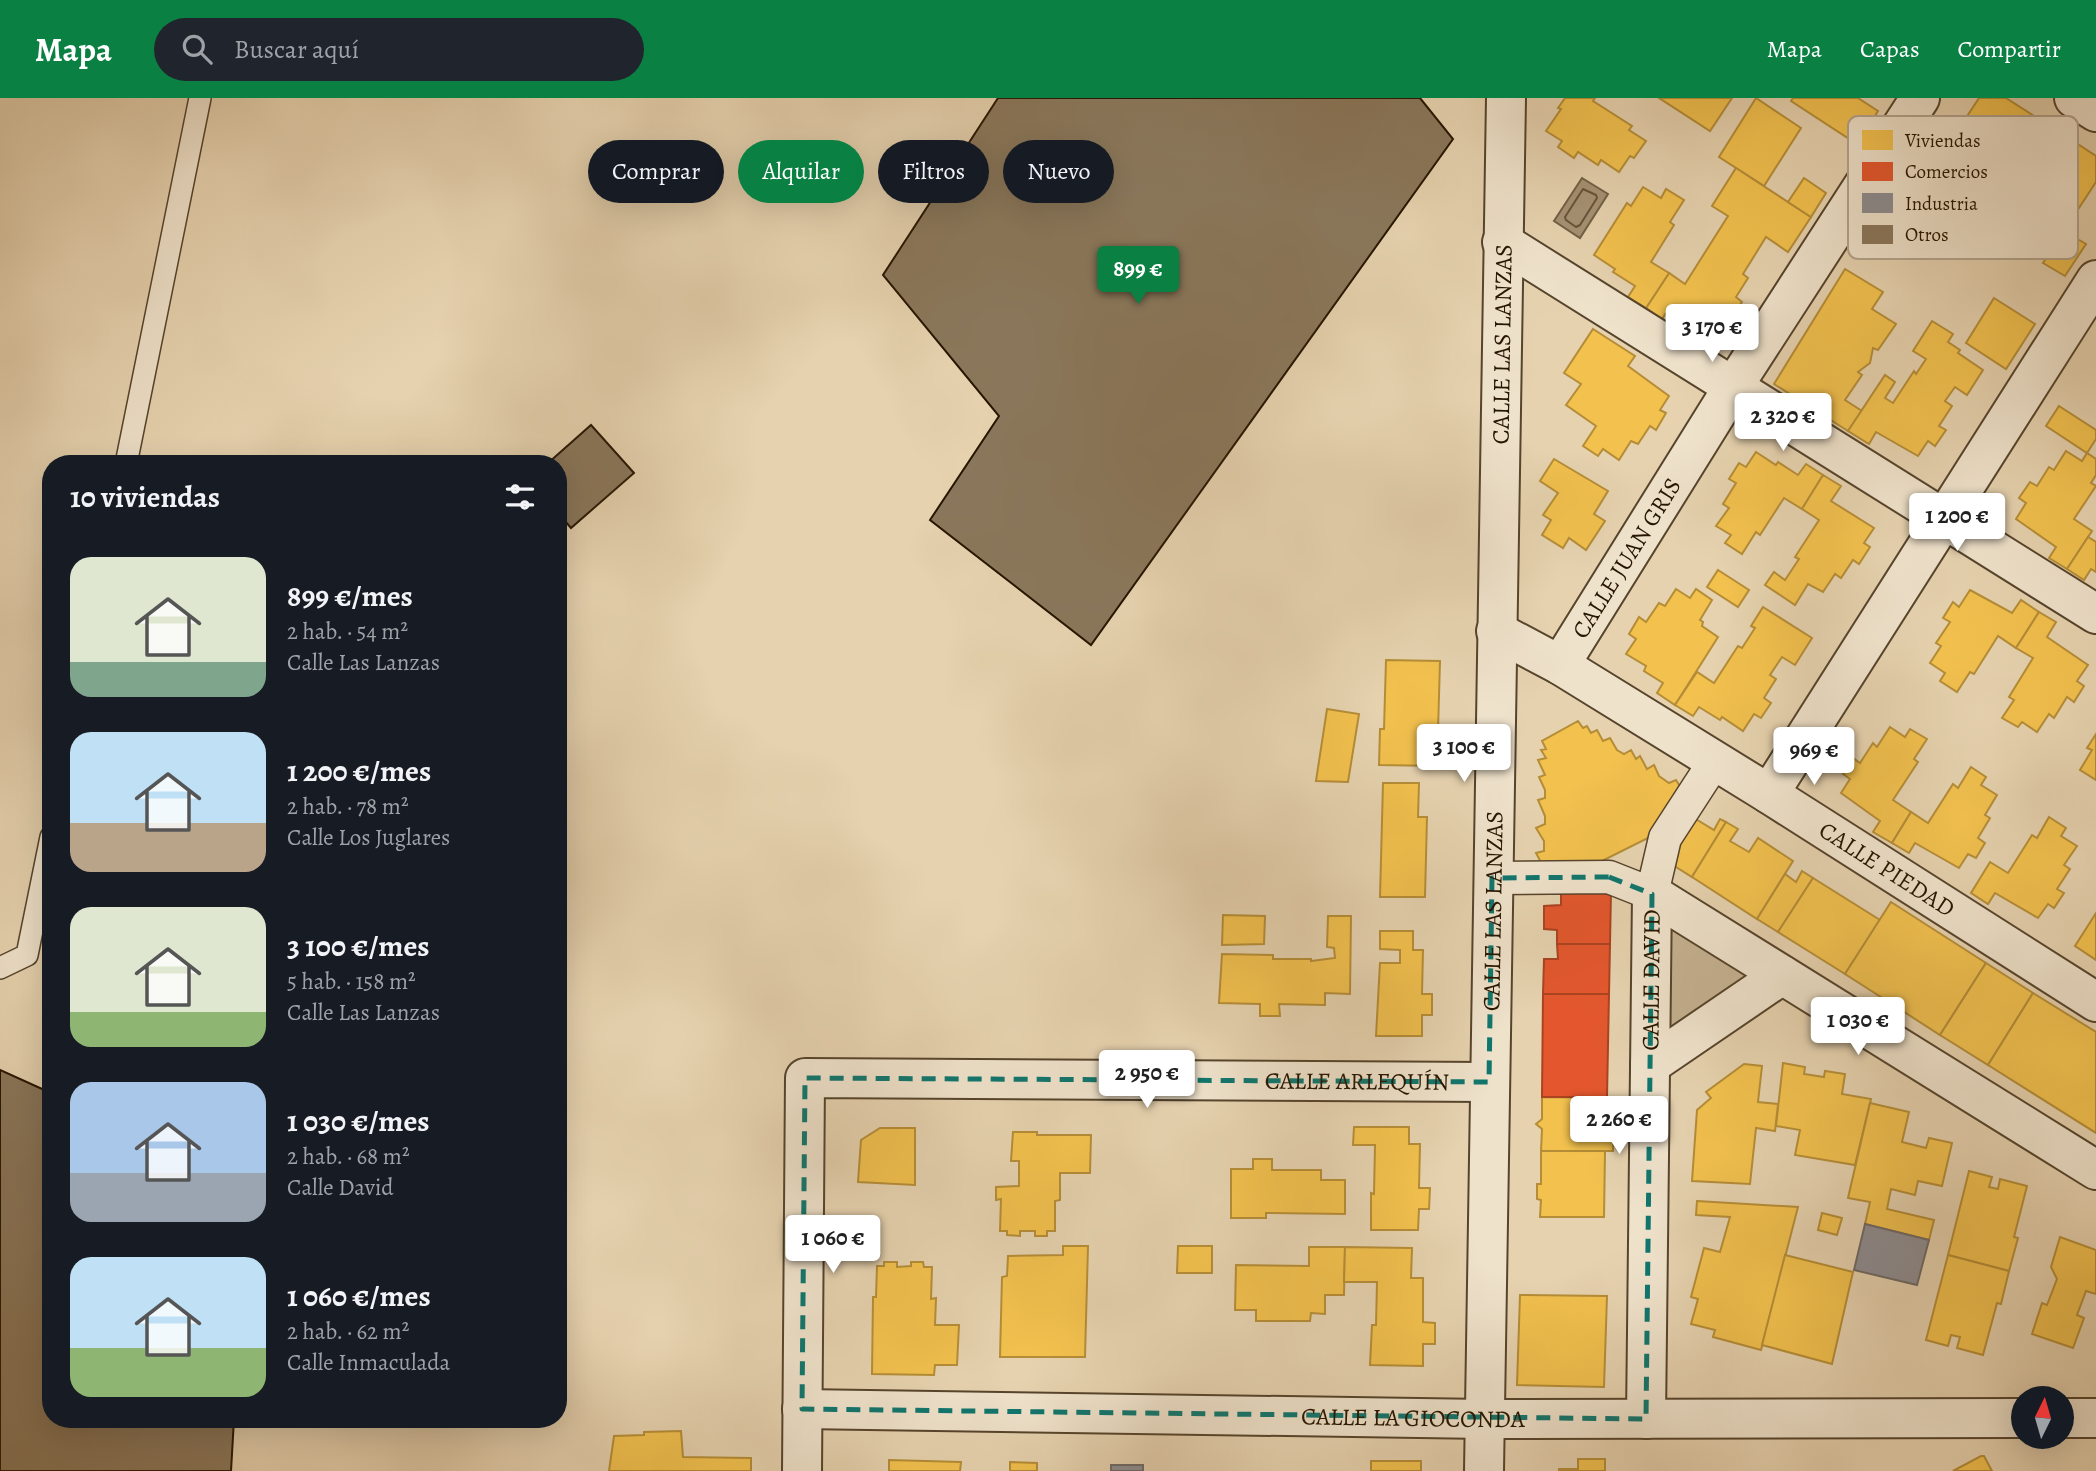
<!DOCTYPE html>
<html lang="es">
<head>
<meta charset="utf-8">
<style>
  body { margin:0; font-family:Alegreya,serif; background:#20242c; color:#f1f3f6; height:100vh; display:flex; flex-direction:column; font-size:26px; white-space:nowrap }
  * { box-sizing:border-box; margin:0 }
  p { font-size:23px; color:#9ea1a6 }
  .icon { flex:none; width:38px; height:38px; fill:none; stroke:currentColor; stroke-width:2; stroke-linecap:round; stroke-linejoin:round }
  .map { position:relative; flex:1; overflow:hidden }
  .sheet { position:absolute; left:42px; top:357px; width:525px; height:973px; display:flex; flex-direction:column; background:#171b24; border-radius:28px; box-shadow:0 7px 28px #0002 }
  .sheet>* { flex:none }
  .top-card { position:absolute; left:588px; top:42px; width:665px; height:63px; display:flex; gap:14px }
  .needle { width:46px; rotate:5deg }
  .buttons { position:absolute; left:2011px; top:1288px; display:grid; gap:14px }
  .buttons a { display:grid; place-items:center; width:63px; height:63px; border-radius:50%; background:#171b24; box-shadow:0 7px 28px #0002; font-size:35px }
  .price { position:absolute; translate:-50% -60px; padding:0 16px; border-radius:7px; background:#fff; color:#222; font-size:23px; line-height:46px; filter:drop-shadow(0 2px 4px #0008) }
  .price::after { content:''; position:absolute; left:50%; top:42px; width:21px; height:16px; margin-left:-10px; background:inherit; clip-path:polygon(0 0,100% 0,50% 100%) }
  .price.selected { background:#0b8043; color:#fff }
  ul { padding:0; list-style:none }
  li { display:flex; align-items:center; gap:21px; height:175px; padding:0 28px }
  li span { display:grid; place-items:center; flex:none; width:196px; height:140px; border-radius:21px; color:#555 }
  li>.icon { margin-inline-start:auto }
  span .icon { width:84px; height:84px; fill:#fffc; stroke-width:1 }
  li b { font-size:30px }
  h2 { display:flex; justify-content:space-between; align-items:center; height:84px; padding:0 28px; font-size:30px }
  .tag { padding:0 24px; border-radius:32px; background:#171b24; box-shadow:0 7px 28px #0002; font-size:24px; line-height:63px }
  .tag.selected { background:#0b8043; color:#fff }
  header { display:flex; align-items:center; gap:42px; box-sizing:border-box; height:98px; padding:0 35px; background:#0b8043; color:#fff }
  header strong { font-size:33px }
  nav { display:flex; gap:38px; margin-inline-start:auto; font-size:24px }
  .search { width:490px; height:63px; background:#20242c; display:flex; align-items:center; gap:18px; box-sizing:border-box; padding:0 24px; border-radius:38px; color:#9ea1a6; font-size:26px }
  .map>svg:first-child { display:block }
  .green { fill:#c5b291; stroke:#766449; stroke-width:2 }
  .water { fill:#a59274; stroke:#726046; stroke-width:2 }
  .homes { fill:#f2c14e; stroke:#b58d37; stroke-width:2 }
  .shops { fill:#e4572e; stroke:#ab4320; stroke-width:2 }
  .industry { fill:#8d8d92; stroke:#6e6966; stroke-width:2 }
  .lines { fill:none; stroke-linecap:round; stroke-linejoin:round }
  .shore { stroke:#66543a; stroke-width:2 }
  .building { fill:#8a775b; stroke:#261501; stroke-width:2 }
  .service-casing { stroke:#56442c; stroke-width:24 }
  .pedestrian-casing { stroke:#56442c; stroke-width:35 }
  .minor-casing { stroke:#56442c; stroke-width:42 }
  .tertiary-casing { stroke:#56442c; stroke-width:42 }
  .service { stroke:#efe2cb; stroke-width:21 }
  .pedestrian { stroke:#efe2cb; stroke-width:32 }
  .minor { stroke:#efe2cb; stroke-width:38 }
  .tertiary { stroke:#efe2cb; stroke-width:38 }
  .marked { fill:none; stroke:#0f766e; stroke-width:5; stroke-dasharray:14 9; stroke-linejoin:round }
  .labels { text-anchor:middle; stroke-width:7; stroke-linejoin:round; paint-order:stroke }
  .street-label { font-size:24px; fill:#261501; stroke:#efe2cb }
  .key { fill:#efe2cb; stroke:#b3a48e; stroke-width:2 }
  .key-label { font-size:19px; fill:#261501 }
</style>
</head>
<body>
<header>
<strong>Mapa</strong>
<div class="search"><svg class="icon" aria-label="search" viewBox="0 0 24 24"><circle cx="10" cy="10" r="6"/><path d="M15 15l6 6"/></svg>Buscar aquí</div>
<nav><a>Mapa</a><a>Capas</a><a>Compartir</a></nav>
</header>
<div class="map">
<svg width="2096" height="1373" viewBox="0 0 2096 1373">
  <rect width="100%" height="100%" fill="#e6d2af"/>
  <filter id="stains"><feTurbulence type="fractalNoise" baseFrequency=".00286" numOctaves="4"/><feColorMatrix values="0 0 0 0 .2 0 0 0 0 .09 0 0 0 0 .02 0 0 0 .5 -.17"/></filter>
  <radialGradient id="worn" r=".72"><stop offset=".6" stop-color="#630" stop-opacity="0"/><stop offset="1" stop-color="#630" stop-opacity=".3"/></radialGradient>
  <polygon class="green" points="1652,796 1782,877 1650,967"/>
  <polygon class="water" points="1582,80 1608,96 1580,140 1554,123"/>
  <g class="homes">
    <polygon points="1565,0 1595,0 1593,3 1632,28 1629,32 1646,43 1634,60 1630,58 1619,74 1601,62 1598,67 1578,54 1574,60 1558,49 1562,43 1546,33 1561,11 1558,10"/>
    <polygon points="1659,0 1732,0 1710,33"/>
    <polygon points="1756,0 1801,30 1764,88 1719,59"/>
    <polygon points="1793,0 1858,0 1878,13 1857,46 1791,3"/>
    <polygon points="1979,0 2006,0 2034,18 2023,37 2018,33 1983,87 2004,101 1979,139 1958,126 1976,98 1954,84 1936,113 1895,87 1917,51 1937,64"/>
    <polygon points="2067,39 2096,58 2096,84 2064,133 2086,146 2065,178 2043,165 2054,148 2012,122"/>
    <polygon points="1736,70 1811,119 1788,154 1766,139 1743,176 1748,180 1736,199 1742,204 1731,221 1724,217 1714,234 1693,219 1691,223 1670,209 1662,221 1646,210 1669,175 1685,186 1728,118 1712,108"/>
    <polygon points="1804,80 1826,95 1811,119 1788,104"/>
    <polygon points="1643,89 1661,100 1666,91 1684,102 1670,124 1674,127 1651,164 1669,175 1646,210 1628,199 1635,188 1613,174 1615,171 1594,157 1627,105 1631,108"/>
    <polygon points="1845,171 1883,194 1872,211 1896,226 1878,252 1873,250 1870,265 1858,274 1862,277 1845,302 1862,313 1848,333 1774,286"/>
    <polygon points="1994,200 2035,226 2006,271 1966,245"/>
    <polygon points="1932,223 1953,236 1948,244 1960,252 1958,255 1983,272 1967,297 1955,289 1945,303 1952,308 1939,328 1946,332 1935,348 1928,343 1918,358 1876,334 1869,346 1848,333 1885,277 1895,284 1885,300 1893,305 1914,273 1916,276 1926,261 1913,253"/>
    <polygon points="1593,231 1635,258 1628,268 1669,298 1660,312 1666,315 1656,332 1650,328 1638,346 1631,343 1619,362 1603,351 1598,358 1583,348 1596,328 1566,307 1581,286 1564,275"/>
    <polygon points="2059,308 2096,332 2096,341 2087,355 2046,328"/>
    <polygon points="2066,353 2082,363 2087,355 2096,361 2096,377 2091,385 2096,388 2074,421 2092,433 2067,471 2049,460 2056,449 2016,421 2026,405 2019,400 2030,384 2037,388 2049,369 2054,372"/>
    <polygon points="1756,354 1776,367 1778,364 1798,377 1806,366 1823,377 1802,411 1784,400 1760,437 1756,434 1742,456 1725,445 1731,437 1716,428 1729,410 1723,406 1736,385 1729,381 1739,365 1746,369"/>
    <polygon points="1554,361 1608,393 1594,416 1605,423 1586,452 1569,440 1563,450 1542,437 1551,422 1543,417 1558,395 1540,383"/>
    <polygon points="1823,377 1841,388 1831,403 1874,430 1864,445 1870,449 1859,466 1853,462 1841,480 1835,476 1823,494 1808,486 1795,507 1765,487 1774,474 1785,482 1799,461 1795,459 1819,422 1802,411"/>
    <polygon points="2088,439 2096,444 2096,474 2091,471 2084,482 2067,471"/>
    <polygon points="1718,472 1749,492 1738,509 1707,489"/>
    <polygon points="1676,491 1690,500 1696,491 1712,502 1700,522 1703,524 1702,528 1718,539 1675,607 1657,595 1663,585 1644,573 1646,568 1626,556 1636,541 1629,536 1639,519 1646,524 1659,505 1665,508"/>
    <polygon points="1970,492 2012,515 2021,502 2039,514 2016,550 1998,538 1974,576 1970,574 1957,594 1940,583 1945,575 1930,565 1941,548 1936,545 1950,524 1943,520 1953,504 1959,509"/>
    <polygon points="1763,509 1812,540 1795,567 1782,559 1770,577 1776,581 1764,600 1771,605 1761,620 1754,616 1743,633 1722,619 1720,622 1699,609 1693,618 1675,607 1697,574 1714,585 1738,548 1742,550 1755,530 1751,528"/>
    <polygon points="2039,514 2056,524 2047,539 2088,567 2077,583 2084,588 2074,604 2067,599 2054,620 2049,616 2037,634 2022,624 2018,629 2002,620 2014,602 2009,599 2033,560 2016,550"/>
    <polygon points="1386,562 1440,563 1437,668 1379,667 1380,631 1384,631"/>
    <polygon points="1327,611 1359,616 1348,684 1316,683"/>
    <polygon points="1578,623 1583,630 1587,628 1591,635 1597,632 1603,643 1610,640 1617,652 1624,656 1631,652 1636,661 1640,658 1647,671 1654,667 1659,678 1669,685 1676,682 1684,695 1658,735 1586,771 1544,770 1536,755 1544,753 1544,743 1536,730 1545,726 1545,718 1538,702 1545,700 1545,692 1539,679 1545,677 1538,662 1546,660 1541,652 1546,651 1542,643"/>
    <polygon points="1890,629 1905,639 1910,631 1927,641 1914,661 1918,664 1893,702 1911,714 1892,745 1873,734 1880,723 1841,695 1850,681 1843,676 1853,660 1860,665 1873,645 1877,649"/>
    <polygon points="2096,636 2096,682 2080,672 2092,652 2087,650"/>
    <polygon points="1971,669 1986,679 1981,687 1997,697 1985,717 1990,720 1978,740 1985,745 1976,760 1968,756 1959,770 1915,745 1909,755 1892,745 1911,714 1928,725 1953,686 1958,690"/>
    <polygon points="1383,685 1419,685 1418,719 1427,719 1425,799 1380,799"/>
    <polygon points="2049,719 2066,730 2061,738 2077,748 2064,767 2070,771 2057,791 2064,795 2054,810 2048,806 2038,820 1995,795 1988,806 1971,795 1990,764 2008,775 2032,737 2037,740"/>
    <polygon points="1694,720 1714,732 1720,721 1726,724 1692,779 1668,764"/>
    <polygon points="1726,724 1738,731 1730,743 1749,754 1758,740 1793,763 1757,821 1692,779"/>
    <polygon points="1802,773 1813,780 1778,834 1757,821 1785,776 1796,784"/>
    <polygon points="1813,780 1880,822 1845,876 1778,834"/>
    <polygon points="1891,804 1986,865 1940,937 1845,876"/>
    <polygon points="2096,815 2096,862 2075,848"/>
    <polygon points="1223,817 1265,818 1264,846 1222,847"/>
    <polygon points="1328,818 1351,818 1350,896 1325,895 1325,907 1279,906 1280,918 1260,918 1260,906 1219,905 1222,856 1273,857 1273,861 1311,861 1311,863 1335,860 1334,850 1327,849"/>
    <polygon points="1380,833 1413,833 1413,852 1423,852 1422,896 1432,896 1432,917 1422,917 1422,938 1376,938 1380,865 1400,865 1400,852 1380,851"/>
    <polygon points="1986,865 2033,895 1988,967 1940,937"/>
    <polygon points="2033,895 2096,934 2096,1035 1988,967"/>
    <polygon points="1783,965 1805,969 1804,976 1824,979 1825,973 1845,976 1842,996 1871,1001 1855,1067 1795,1057 1800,1032 1776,1028"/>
    <polygon points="1744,966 1762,968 1758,1004 1778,1006 1775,1033 1756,1030 1750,1086 1692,1083 1697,1012 1711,1000 1706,994"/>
    <polygon points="1542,999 1614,1000 1613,1053 1541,1053 1542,1031 1536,1026 1542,1021"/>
    <polygon points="1870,1005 1909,1014 1902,1044 1926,1050 1929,1040 1952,1045 1942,1088 1918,1083 1915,1097 1891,1091 1887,1111 1934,1122 1929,1142 1865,1126 1870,1104 1848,1100"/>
    <polygon points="1354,1029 1409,1029 1409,1046 1420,1046 1419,1090 1430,1090 1429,1111 1419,1111 1418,1132 1371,1132 1371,1095 1374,1096 1375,1047 1353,1047"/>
    <polygon points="880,1030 915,1030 915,1087 858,1084 861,1042"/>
    <polygon points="1013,1034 1037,1034 1037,1037 1091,1037 1090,1075 1060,1075 1060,1102 1055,1103 1055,1133 1047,1133 1047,1138 1035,1138 1035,1133 1020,1133 1020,1138 1007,1137 1007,1133 1000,1133 1001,1101 996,1102 996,1089 1019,1088 1019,1063 1011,1063"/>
    <polygon points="1541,1053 1605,1053 1604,1119 1540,1119 1541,1102 1537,1101 1537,1086 1541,1086"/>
    <polygon points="1253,1061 1272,1061 1272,1072 1321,1072 1321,1082 1345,1082 1345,1116 1266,1115 1266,1120 1231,1120 1231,1071 1253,1071"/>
    <polygon points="1969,1073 1992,1079 1989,1089 1998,1091 2000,1081 2027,1088 2014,1139 2018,1140 2009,1173 1948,1157"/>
    <polygon points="1697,1103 1798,1109 1761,1252 1713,1239 1715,1232 1691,1226 1698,1201 1691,1199 1704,1150 1720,1154 1730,1119 1696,1117"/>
    <polygon points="1822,1115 1842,1120 1837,1137 1818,1132"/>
    <polygon points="2060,1139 2096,1152 2096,1196 2086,1193 2077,1217 2084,1220 2073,1250 2032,1236 2042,1205 2047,1207 2057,1181 2051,1169"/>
    <polygon points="1063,1148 1088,1148 1085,1259 1000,1259 1002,1179 1007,1178 1008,1158 1063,1157"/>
    <polygon points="1178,1148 1212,1148 1212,1175 1177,1175"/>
    <polygon points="1309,1149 1345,1149 1344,1197 1325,1197 1325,1216 1311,1215 1310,1223 1256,1223 1256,1212 1235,1212 1236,1167 1309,1168"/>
    <polygon points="1345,1149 1412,1150 1411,1180 1423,1180 1423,1224 1435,1225 1435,1246 1423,1246 1423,1268 1370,1267 1372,1227 1376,1227 1377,1184 1344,1184"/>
    <polygon points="1785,1157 1853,1174 1832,1266 1762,1247"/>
    <polygon points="1948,1157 2009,1173 2001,1206 1997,1205 1983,1257 1957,1250 1960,1239 1951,1237 1948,1248 1926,1242"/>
    <polygon points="884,1164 897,1164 897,1169 911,1168 911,1164 923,1164 924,1169 932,1169 931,1201 936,1200 935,1227 959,1227 957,1267 935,1267 934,1277 872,1276 873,1199 876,1199 877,1168 884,1168"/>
    <polygon points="1520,1197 1607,1198 1604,1289 1517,1287"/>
    <polygon points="681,1333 683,1359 751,1360 751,1373 609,1373 614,1338 644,1337 644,1334"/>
    <polygon points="1981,1358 1984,1358 1992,1373 1953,1373"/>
    <polygon points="1578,1361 1605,1361 1605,1373 1559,1373 1559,1371 1578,1371"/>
    <polygon points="889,1362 961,1364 960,1373 889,1373"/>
    <rect x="1371" y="1363" width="50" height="10"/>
    <polygon points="1010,1364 1037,1365 1037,1373 1010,1373"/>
  </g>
  <g class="shops">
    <polygon points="1561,792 1611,793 1610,846 1557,846 1557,832 1544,831 1544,808 1561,807"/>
    <polygon points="1557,846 1610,846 1609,896 1543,896 1544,861 1558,861"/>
    <polygon points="1543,896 1609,896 1607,999 1542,999"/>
  </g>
  <g class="industry">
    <polygon points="1865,1126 1929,1142 1917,1187 1854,1172"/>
    <rect x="1111" y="1367" width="32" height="6"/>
  </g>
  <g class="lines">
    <polygon class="shore" points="1583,91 1596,97 1597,100 1580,127 1576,129 1566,122 1565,119"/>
  </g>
  <g class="building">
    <polygon points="998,0 1420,0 1453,41 1091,547 930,422 999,318 883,177"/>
    <polygon points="591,327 634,375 571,430 558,415 558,366 547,366"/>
    <polygon points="0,972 51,995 51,1321 234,1321 231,1373 0,1373"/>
  </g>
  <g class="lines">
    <g class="service-casing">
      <g id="service">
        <polyline points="126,366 200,0"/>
        <polyline points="0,870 27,857 51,739"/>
      </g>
    </g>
    <g class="pedestrian-casing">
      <polyline id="pedestrian" points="1492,780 1609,779 1652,796 1665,740 1715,663"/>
    </g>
    <g class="minor-casing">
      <g id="minor">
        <polyline points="2074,0 2096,14"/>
        <path id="s1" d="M1560,567l173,-278 187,-289"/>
        <polyline points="1769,696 2096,182"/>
        <polyline points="1652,796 2096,1072"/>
        <polyline points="1650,967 1782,877"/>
        <path id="s2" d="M802,1311l683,10 538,-1"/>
        <polyline points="2062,1320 2096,1320"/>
        <path id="s3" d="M1646,1321l6,-525"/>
        <path id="s4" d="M802,1373l3,-393 684,4"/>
      </g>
    </g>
    <g class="tertiary-casing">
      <g id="tertiary">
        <polyline points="1502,144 2096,516"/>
        <path id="s5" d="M1496,533l64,34 209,129 327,208"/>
        <path id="s6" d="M1484,1373l22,-1373"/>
      </g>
    </g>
    <use href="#service" class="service"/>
    <use href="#pedestrian" class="pedestrian"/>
    <use href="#minor" class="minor"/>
    <use href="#tertiary" class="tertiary"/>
  </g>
  <path class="marked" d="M1609,779l43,17 -6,525 -844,-10 3,-331 684,4 3,-204z"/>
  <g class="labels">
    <g class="street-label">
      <text dy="8" stroke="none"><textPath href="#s6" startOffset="1127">CALLE LAS LANZAS</textPath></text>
      <text dy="8" stroke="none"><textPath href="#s1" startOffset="126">CALLE JUAN GRIS</textPath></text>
      <text dy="8" stroke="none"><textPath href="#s5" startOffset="458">CALLE PIEDAD</textPath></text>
      <text dy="8" stroke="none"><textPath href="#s6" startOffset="560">CALLE LAS LANZAS</textPath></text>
      <text dy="8" stroke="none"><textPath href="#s3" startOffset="439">CALLE DAVID</textPath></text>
      <text dy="8" stroke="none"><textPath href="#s4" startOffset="945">CALLE ARLEQUÍN</textPath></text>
      <text dy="8" stroke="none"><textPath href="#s2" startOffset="611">CALLE LA GIOCONDA</textPath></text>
    </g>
  </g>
  <rect x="1848" y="18" width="230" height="143" rx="10" class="key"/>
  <rect x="1862" y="32" width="31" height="20" fill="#f2c14e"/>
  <rect x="1862" y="64" width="31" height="19" fill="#e4572e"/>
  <rect x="1862" y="95" width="31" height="20" fill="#8d8d92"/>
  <rect x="1862" y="127" width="31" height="19" fill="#8a775b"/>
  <g class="key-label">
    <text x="1905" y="49">Viviendas</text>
    <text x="1905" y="80">Comercios</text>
    <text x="1905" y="112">Industria</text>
    <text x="1905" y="143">Otros</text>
  </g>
  <rect width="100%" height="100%" filter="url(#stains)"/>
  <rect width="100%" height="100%" fill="url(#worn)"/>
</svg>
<div class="buttons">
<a><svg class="needle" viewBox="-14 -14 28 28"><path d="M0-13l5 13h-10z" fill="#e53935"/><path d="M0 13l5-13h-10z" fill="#9ea1a6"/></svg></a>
</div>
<b class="price selected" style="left:1138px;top:208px">899 €</b>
<b class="price" style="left:1712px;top:266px">3 170 €</b>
<b class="price" style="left:1783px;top:355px">2 320 €</b>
<b class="price" style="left:1957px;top:455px">1 200 €</b>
<b class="price" style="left:1464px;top:686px">3 100 €</b>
<b class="price" style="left:1814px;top:689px">969 €</b>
<b class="price" style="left:1858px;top:959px">1 030 €</b>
<b class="price" style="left:1147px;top:1012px">2 950 €</b>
<b class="price" style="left:1619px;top:1058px">2 260 €</b>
<b class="price" style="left:833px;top:1177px">1 060 €</b>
<div class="top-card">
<a class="tag">Comprar</a>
<a class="tag selected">Alquilar</a>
<a class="tag">Filtros</a>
<a class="tag">Nuevo</a>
</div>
<section class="sheet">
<h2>10 viviendas<svg class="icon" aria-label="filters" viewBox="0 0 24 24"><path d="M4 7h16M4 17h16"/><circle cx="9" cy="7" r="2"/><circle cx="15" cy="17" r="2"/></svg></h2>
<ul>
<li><span style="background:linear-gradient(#dfe7d0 75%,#7fa58c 0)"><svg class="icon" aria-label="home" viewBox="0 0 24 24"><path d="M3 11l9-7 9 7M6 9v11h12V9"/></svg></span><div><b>899 €/mes</b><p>2 hab. · 54 m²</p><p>Calle Las Lanzas</p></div></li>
<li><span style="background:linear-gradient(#bfe0f5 65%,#b9a48a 0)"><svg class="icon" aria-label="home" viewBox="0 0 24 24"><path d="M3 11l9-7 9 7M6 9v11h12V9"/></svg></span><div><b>1 200 €/mes</b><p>2 hab. · 78 m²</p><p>Calle Los Juglares</p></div></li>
<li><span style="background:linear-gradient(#dfe7d0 75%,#8fb573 0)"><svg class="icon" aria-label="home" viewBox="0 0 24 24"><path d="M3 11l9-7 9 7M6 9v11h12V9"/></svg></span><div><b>3 100 €/mes</b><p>5 hab. · 158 m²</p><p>Calle Las Lanzas</p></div></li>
<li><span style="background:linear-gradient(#a9c7e8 65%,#9aa5b1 0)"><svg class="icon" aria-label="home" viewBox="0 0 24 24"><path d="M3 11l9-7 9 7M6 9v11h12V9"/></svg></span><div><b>1 030 €/mes</b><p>2 hab. · 68 m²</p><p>Calle David</p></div></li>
<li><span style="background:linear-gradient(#bfe0f5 65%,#8fb573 0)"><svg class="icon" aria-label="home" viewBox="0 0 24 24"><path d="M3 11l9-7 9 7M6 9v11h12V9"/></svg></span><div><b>1 060 €/mes</b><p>2 hab. · 62 m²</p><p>Calle Inmaculada</p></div></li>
</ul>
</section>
</div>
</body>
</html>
